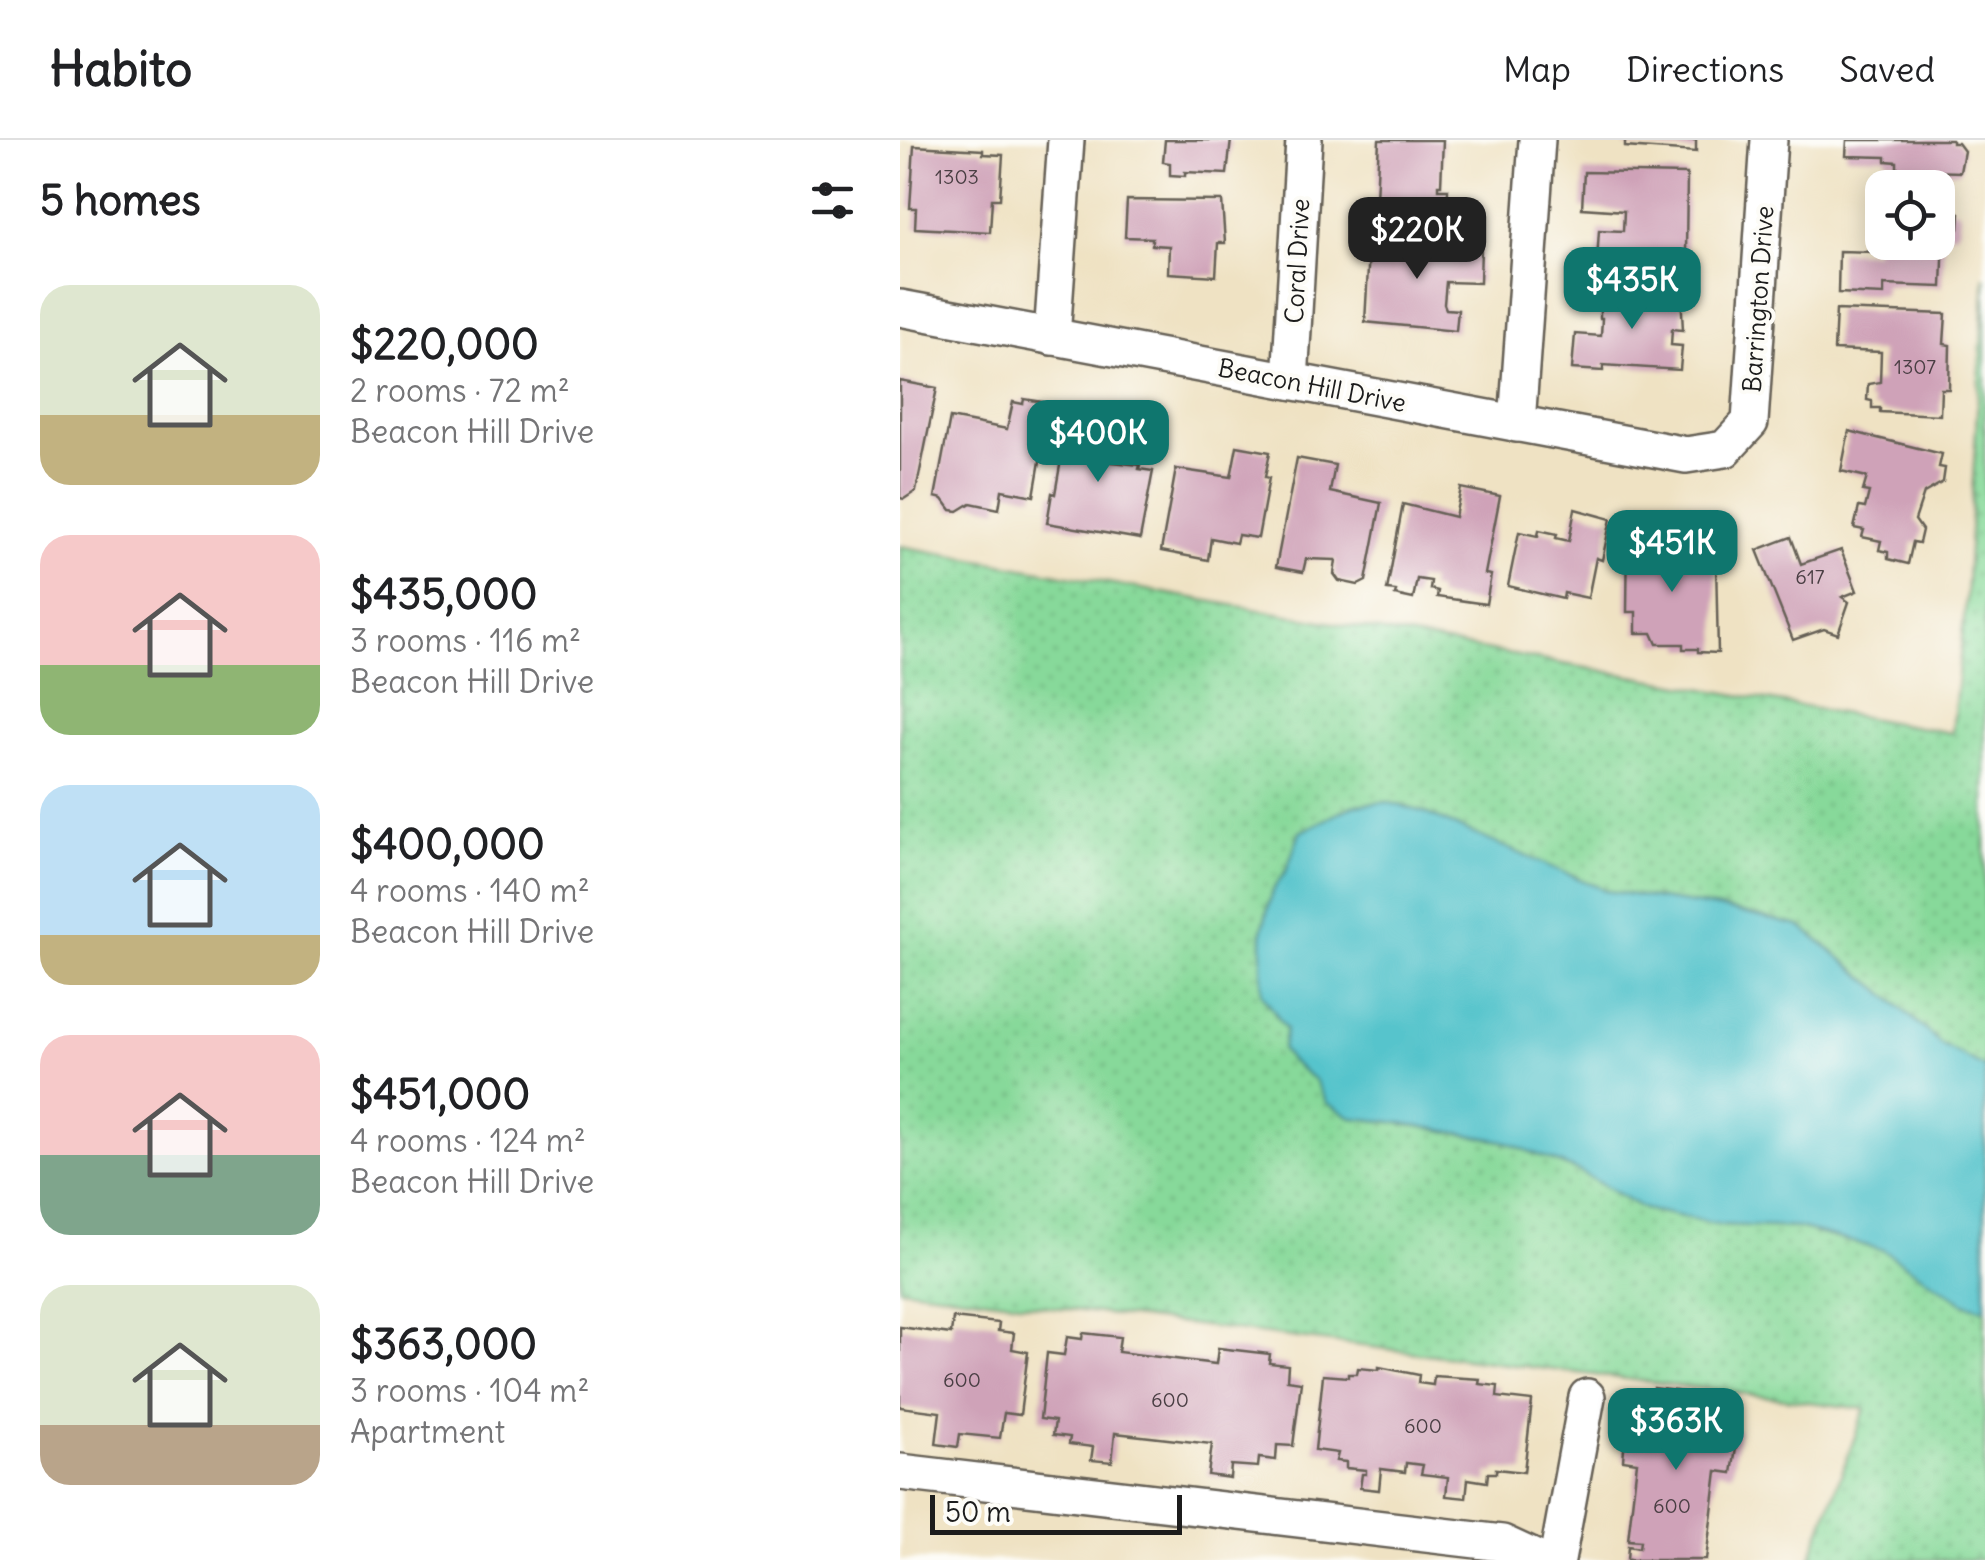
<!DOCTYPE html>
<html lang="en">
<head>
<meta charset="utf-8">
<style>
  body { margin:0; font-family:Delius,sans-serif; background:#f2f2f2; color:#202124; height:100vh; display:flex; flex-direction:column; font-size:38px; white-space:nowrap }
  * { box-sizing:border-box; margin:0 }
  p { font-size:32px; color:#757577 }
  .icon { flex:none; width:55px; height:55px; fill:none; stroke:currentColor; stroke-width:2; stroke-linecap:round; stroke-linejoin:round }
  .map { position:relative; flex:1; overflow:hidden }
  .side { display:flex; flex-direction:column; background:#fff; width:900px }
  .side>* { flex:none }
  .buttons { position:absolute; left:965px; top:30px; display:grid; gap:20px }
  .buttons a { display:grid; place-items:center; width:90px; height:90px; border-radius:20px; background:#fff; box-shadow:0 5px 25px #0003; font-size:50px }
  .scale { position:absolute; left:30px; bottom:25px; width:252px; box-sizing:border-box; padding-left:10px; border:5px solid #1c1c1c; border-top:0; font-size:28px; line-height:35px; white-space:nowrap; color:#1c1c1c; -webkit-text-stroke:8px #fdfcf7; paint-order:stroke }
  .price { position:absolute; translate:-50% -85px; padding:0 22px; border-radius:20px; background:#0f766e; color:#fff; font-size:32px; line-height:65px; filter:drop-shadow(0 2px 5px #0008) }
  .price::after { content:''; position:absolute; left:50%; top:60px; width:30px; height:22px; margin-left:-15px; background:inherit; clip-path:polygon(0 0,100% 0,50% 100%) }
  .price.on { background:#222; color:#fff }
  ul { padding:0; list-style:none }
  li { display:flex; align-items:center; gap:30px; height:250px; padding:0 40px }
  li span { display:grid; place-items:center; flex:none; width:280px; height:200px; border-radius:30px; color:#555 }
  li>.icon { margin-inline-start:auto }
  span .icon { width:120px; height:120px; fill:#fffc; stroke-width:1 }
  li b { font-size:42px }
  h2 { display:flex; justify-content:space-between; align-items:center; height:120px; padding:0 40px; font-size:42px }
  header { display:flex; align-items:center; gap:60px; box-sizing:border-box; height:140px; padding:0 50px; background:#fff; border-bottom:2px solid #e0e0e0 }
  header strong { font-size:48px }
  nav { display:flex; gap:55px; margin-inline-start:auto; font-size:35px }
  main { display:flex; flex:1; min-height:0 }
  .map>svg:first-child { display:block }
  .green { fill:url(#green-dots); stroke:#527a5b; stroke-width:2.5 }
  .water { fill:#56c4cc; stroke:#397074; stroke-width:2.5 }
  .building { fill:#cfa2b8 }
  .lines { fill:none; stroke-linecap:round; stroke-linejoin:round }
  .minor-casing { stroke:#666156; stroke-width:40 }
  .minor { stroke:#fff; stroke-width:35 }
  .labels { text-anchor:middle; stroke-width:8; stroke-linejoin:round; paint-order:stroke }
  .number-label { font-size:20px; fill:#493e43 }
  .street-label { font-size:25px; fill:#1c1c1c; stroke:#fdfcf7 }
</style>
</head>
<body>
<header>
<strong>Habito</strong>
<nav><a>Map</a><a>Directions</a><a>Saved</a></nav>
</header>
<main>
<section class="side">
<h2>5 homes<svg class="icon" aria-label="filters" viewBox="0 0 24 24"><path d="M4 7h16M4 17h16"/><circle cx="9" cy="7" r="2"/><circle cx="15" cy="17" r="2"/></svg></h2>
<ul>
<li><span style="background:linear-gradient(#dfe7d0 65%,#c2b280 0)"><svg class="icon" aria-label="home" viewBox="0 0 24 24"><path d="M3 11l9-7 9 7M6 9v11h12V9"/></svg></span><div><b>$220,000</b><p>2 rooms · 72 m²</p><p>Beacon Hill Drive</p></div></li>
<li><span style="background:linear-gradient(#f6c9c9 65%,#8fb573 0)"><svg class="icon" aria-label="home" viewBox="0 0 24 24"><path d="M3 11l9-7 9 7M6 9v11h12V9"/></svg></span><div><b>$435,000</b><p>3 rooms · 116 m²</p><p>Beacon Hill Drive</p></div></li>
<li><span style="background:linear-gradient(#bfe0f5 75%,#c2b280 0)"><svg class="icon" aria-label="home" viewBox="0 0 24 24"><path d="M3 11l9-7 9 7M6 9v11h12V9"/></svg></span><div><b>$400,000</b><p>4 rooms · 140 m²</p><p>Beacon Hill Drive</p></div></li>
<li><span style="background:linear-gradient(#f6c9c9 60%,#7fa58c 0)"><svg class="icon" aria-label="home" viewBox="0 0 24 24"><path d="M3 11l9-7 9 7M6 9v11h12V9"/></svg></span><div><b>$451,000</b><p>4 rooms · 124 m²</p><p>Beacon Hill Drive</p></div></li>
<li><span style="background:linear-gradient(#dfe7d0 70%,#b9a48a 0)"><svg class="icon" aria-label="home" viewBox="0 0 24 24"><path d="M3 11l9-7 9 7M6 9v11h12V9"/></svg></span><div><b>$363,000</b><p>3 rooms · 104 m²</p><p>Apartment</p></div></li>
</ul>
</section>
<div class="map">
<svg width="1085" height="1420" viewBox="0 0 1085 1420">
  <defs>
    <pattern id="green-dots" width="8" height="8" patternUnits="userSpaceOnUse" patternTransform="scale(2.5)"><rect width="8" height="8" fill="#87d99a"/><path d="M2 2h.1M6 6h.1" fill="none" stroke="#74ba84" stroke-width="1.8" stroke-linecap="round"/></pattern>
  </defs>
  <rect width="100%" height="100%" fill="#fdfcf7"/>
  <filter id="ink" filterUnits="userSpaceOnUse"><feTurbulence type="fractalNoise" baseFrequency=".01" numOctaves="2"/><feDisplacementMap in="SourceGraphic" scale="20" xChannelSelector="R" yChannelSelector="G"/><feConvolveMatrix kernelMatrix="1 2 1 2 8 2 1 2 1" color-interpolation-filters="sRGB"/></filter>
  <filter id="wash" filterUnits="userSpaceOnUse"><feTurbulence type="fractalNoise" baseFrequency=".0048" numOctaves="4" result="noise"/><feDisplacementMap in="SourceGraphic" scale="40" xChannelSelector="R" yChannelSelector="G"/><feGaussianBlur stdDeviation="2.25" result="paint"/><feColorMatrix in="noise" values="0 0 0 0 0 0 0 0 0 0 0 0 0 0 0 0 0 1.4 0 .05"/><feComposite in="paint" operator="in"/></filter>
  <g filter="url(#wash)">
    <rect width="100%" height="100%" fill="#efe2c3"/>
    <polygon class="green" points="1085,136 1085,1420 910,1420 965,1269 0,1148 0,406 1052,593 1066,460"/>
    <polygon class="water" points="487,662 523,672 708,751 825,769 900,786 980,849 1041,904 1085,928 1085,1169 1064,1163 983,1110 898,1088 821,1085 744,1069 676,1030 603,1001 501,983 453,978 427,963 415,940 390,921 382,909 386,889 362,854 362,791 373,750 387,729 400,692 455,665"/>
    <g id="blocks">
      <g class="building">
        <polygon points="265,0 331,0 327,34 285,32 285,36 270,35 270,23 263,22"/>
        <polygon points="479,0 543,0 541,45 538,45 538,49 548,49 547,83 535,83 536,75 482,73 482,59 476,59"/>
        <polygon points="725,0 796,0 796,12 725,7"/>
        <polygon points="947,0 1052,0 1052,3 1058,3 1064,11 1060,32 997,30 997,22 986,21 986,17 946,16"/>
        <polygon points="14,6 83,10 83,14 103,15 100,59 92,59 90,92 15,88 16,68 10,68"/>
        <polygon points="684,32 787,34 786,113 780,113 779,119 760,118 759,124 697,121 699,90 723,91 724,71 682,68"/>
        <polygon points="227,60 322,61 325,103 318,103 316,136 268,133 269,106 252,105 252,98 225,97"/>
        <polygon points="972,65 982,65 982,102 1038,102 1038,68 1054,69 1060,73 1059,89 1054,94 1044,93 1042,147 984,145 984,155 938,153 939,111 975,112"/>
        <polygon points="472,100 530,103 530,100 546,101 545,105 581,106 580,143 546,142 544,164 546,169 558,170 556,191 465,182 469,111"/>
        <polygon points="697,149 781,154 783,190 772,189 771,205 782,206 780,230 703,225 703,231 672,229 675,194 701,196 702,178 700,178 700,169 696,168"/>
        <polygon points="936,170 1046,174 1044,204 1050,205 1049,249 1041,249 1040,275 980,272 980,268 972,268 972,261 967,260 968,244 980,242 981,212 934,210"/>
        <polygon points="0,241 37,248 16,351 4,359 0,358"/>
        <polygon points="124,259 150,263 134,356 102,350 99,369 71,363 58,371 51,370 43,359 35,357 50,278 107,289 113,262 123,264"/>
        <polygon points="169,274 208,281 201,321 240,325 239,329 253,331 240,399 147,383 152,353 155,354"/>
        <polygon points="949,291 1042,314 1039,327 1045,328 1043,342 1024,353 1015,380 1022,390 1019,403 1013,402 1008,424 988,419 988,412 979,410 981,401 962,397 964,390 954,388 959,367 965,368 969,352 963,351 967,337 941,331"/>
        <polygon points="337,306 370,312 365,337 369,338 358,398 338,395 336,403 311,398 308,420 261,411 276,329 331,337"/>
        <polygon points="397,318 435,325 430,352 481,363 466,441 458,445 439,441 434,434 436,420 406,419 403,432 376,427"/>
        <polygon points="561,348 600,356 585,434 591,435 586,464 537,457 538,451 530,449 531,441 517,439 513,459 495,455 496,451 487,450 503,364 555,377"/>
        <polygon points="675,369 711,379 702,420 696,418 688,458 664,453 663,459 608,446 619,392 638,396 639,390 657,394 656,398 669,401"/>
        <polygon points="728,391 766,392 766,424 774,424 774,420 816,421 818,513 798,512 798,509 783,509 783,504 757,504 752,493 736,493 736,472 727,472"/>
        <polygon points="891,397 901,424 941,410 957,451 942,457 949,462 938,494 924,489 893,500 857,410"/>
        <polygon points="53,1178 99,1183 98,1191 114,1193 112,1209 128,1212 120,1275 104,1273 100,1298 60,1294 58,1307 36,1304 40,1272 0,1267 0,1187 51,1194"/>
        <polygon points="183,1193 220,1197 218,1212 316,1224 318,1208 370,1214 369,1223 388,1225 387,1240 401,1242 393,1306 377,1305 376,1320 359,1318 358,1327 331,1325 330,1338 308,1335 312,1304 215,1293 212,1322 191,1320 193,1307 169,1304 170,1297 153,1295 155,1281 140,1279 147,1213 164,1215 167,1197 182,1199"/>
        <polygon points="479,1227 519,1235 518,1243 533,1245 534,1236 580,1239 579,1244 598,1246 597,1257 632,1261 624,1332 596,1329 596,1333 588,1333 587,1342 568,1339 566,1358 546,1356 548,1337 521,1334 523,1325 506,1323 505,1332 481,1329 479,1350 460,1348 462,1334 466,1334 466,1330 446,1328 446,1322 436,1321 438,1313 415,1310 423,1235 448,1237 448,1234 457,1234 458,1228 479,1230"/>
        <polygon points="754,1248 815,1256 814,1269 831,1271 828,1289 839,1290 832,1333 817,1331 806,1420 727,1420 728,1406 739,1408 740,1401 728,1400 737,1322 723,1320 727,1275 736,1277 738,1261 753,1263"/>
      </g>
    </g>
  </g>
  <g filter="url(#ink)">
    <use href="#blocks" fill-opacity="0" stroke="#666156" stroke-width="2.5"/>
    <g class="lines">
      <g class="minor-casing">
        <g id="minor">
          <polyline points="0,168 786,315 825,309 850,282 869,0"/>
          <polyline points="152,197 166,0"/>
          <polyline points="390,241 404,0"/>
          <polyline points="617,284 637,0"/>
          <polyline points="0,1332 602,1403 639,1420"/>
          <polyline points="657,1420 687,1257"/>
        </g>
      </g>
      <use href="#minor" class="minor"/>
    </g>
  </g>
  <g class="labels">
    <g class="number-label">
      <text x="57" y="44">1303</text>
      <text x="1015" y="234">1307</text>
      <text x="910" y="444">617</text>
      <text x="62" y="1247">600</text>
      <text x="270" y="1267">600</text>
      <text x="523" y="1293">600</text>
      <text x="772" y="1373">600</text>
    </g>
    <g class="street-label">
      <text transform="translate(397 121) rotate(-87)" y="9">Coral Drive</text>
      <text transform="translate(858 159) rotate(-86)" y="9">Barrington Drive</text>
      <text transform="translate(412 245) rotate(11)" y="9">Beacon Hill Drive</text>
    </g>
  </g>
</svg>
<div class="buttons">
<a><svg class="icon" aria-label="locate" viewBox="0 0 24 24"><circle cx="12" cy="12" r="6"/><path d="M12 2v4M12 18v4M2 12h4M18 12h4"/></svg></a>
</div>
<div class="scale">50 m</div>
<b class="price on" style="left:517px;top:142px">$220K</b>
<b class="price" style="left:732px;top:192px">$435K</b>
<b class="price" style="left:198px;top:345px">$400K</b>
<b class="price" style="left:772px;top:455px">$451K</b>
<b class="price" style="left:776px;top:1333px">$363K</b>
</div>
</main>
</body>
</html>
